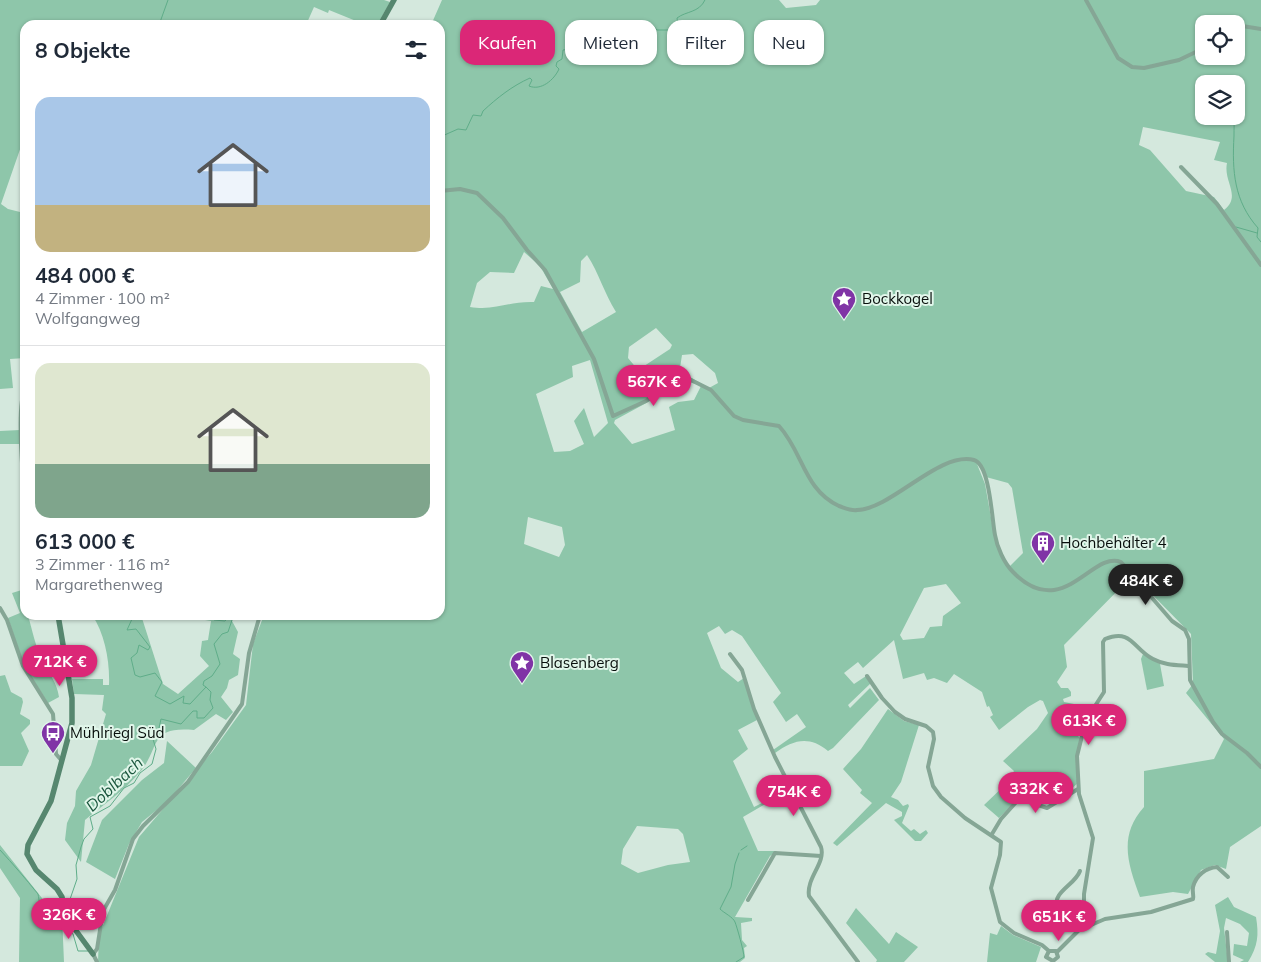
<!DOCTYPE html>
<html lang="de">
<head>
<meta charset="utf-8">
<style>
  body { margin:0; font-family:Mulish,sans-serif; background:#f2f2f3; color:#1f2937; height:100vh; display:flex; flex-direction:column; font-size:19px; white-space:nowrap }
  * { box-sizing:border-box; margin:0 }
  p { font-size:16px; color:#747a83 }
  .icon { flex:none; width:28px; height:28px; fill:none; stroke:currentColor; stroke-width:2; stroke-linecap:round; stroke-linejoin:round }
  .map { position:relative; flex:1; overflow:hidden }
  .side { position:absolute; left:20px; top:20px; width:425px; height:600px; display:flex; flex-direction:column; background:#fff; border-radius:15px; box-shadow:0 1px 4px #0004 }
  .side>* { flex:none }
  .banner { position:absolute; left:460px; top:20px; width:475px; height:45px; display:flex; gap:10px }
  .controls { position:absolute; left:1195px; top:15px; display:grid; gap:10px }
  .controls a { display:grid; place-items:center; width:50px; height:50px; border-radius:10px; background:#fff; box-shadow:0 1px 4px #0004; font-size:25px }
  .price { position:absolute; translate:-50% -42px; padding:0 11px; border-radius:18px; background:#db2777; color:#fff; font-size:16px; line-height:32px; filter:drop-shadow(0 1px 2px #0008) }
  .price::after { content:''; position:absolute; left:50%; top:30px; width:15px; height:11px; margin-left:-8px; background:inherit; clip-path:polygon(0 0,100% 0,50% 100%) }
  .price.on { background:#222; color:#fff }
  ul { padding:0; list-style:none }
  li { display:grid; align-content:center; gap:10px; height:265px; padding:0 15px }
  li+li { border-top:1px solid #e0e1e3 }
  li span { display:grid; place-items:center; height:155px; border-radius:15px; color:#555 }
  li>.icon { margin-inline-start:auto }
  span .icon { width:90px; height:90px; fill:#fffc; stroke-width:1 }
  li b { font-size:21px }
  h2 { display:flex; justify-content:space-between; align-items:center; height:60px; padding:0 15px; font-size:21px }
  .tag { padding:0 18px; border-radius:15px; background:#fff; box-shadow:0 1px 4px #0004; font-size:18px; line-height:45px }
  .tag.on { background:#db2777; color:#fff }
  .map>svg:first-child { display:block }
  .green { fill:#8ec6aa; fill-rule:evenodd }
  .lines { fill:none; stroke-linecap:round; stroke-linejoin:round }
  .stream { stroke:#5fad89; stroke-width:1 }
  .street { stroke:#85a695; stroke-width:4 }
  .secondary { stroke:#56876f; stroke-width:5.5 }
  .labels { text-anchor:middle; stroke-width:4; stroke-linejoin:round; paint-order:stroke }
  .poi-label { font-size:15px; fill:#080f0c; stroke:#e1f6ea; text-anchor:start }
  .water-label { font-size:16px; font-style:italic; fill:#1b573e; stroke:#e1f6ea }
</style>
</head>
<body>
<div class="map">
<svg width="1261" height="962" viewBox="0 0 1261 962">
  <rect width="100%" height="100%" fill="#d4e8dd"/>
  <g class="green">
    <polygon points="0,0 384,0 390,2 377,25 361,23 329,10 328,13 314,7 306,25 172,25 157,20 154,23 158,25 25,25 25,135 1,204 8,209 24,213 25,358 10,359 13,388 0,389"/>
    <path d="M442,0h337l7,8 30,-3 4,-5h441v826l-31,21 -4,22 -11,-4 -14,5 -13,24 -15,-2 -33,5c-12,-33 -22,-61 4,-90v-36l70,-12 10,-20 -38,-46 7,-9 -2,-50 -58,-59 -69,70 3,22 -10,15 4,6h7l3,4v4l-8,3 1,3 15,3 -6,12 8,5 -6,11 6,6 -3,12 -1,33c-10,8 -24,25 -38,19l6,-25 -6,3 -17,-6 -4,23 -19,20 -15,-13 22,-21 8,-13 -11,-10 34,-32 11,-16 -5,-12 -3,-1 -12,7 -29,23 -9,-13 3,-2 -4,-9 -2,1 -5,-15 -28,-18 -7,9 -13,-5 -7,2 -3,-7 -21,6 -9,-39 -31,28 -5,-6 -14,11 10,11 12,-8 5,7 -23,22 2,3 20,-20 9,12 -46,48 -5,3c-19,-16 -35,-11 -53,2l-2,-3 33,-23 -9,-13 -11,8 -13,-20 8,-9 -39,-57 -10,-6 -7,4 -6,-8 -12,7 14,35 17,14 6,-4 13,42 -19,10 10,19 -15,12 21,46 12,-6 1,2 -24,14 15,34h19l-7,5 -35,61 17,1v3l-11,2 1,17 5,6 -3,2 1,10 -5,4h-642l1,-27 40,-98 73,-85 34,-47 7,-61 11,-29h176v-590h-9zM1204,24h32v32h-32zM1204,84h32v32h-32zM1143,127l77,15 -6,18 13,3c-4,19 15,33 -3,47l-10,-13 -28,-6 -36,-41 -11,-5zM524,252l16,14 13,23 -12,-3 -7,16c-25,-1 -38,9 -64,5l7,-24 13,-11 24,1zM587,255c12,18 17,38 29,57l-34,20 -22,-40 20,-10 1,-21zM656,328l16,17 -2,4 -32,21 -10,-12 1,-11zM693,354l22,19 3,10 -9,5 -19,-11 -10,-9 2,-13zM590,360l18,63 -14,14 -10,-29 -10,13 10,23 -14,7 -16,1 -18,-58 37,-17 -1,-11zM684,380l17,6 -7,14 -16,2 -9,5 6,23 -43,14 -18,-21 1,-3 35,-19 19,-15zM977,464l9,13 22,6 4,5 11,65 -15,15 -13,-28 -10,-56zM528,517l34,10 3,18 -6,12 -35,-13zM946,584l15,19 -18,13 -1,10 -12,1 -6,11 -21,2 -3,-5 24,-47zM637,826l41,3 5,5 7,28 -22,3 -30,8 -17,-9 2,-15z"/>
    <polygon points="20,430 20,444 0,444 0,431"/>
    <path d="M25,589v26h3c4,15 8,32 14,46 7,13 15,21 17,36l-11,6 -24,-38 -16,-47 12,-5 -8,-20z"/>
    <path d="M92,615h49l22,69 15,10 31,-28 -9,-10 2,-15 6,-1 3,-19 -6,-1v-5h29l-2,6 6,11 -5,22 7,5 -2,16 -9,5 -2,8 -6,9 12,15 -7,8 -10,-6 -22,16c-46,-4 -33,17 -54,42 -15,18 -37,33 -55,48l-4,42 -16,-22 2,-17 8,-17 1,-15 15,-26 15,-51 -4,-4 2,-15 -30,-1 -2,-15h31v6h6c1,-23 -4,-51 -17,-70z"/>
    <polygon points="1143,654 1160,664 1164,686 1147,690 1141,659"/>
    <polygon points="5,675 11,692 22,698 23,702 20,714 30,720 30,724 21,733 29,751 22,766 0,766 0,676"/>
    <polygon points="888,709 904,721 919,725 901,782 891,797 898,800 903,806 908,804 909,806 902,823 911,831 914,829 920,834 926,830 928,833 921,841 915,841 894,820 902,816 902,812 886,803 837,846 833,843 872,803 860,793 862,790 843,769 861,749"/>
    <polygon points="167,741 196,768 169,800 142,822 129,844 115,879 86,862 102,820 142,780 164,763"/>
    <polygon points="0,845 53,912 62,916 64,962 19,962 20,898 0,868"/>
    <path d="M1228,897l6,10 22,10c3,18 2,29 -8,45h-8l4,-2 -11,-5 1,-11 13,2 2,-13 -9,-9 -14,-6 -2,10 4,34h-13l-10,-8 3,-2 8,2 4,-23 -5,-26z"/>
    <polygon points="856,908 889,944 896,932 918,947 904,962 876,962 877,960 846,923"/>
    <polygon points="1001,926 1013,935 1041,947 1036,962 987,962 990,933 997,935"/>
  </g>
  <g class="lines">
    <g class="stream">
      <polyline points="159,25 168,0"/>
      <path d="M1235,116c-1,7 -1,12 -1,20 -2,35 0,65 24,92l-1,9 4,5"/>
      <path d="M440,137l18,-8 8,1 7,-15 8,1 2,-5c14,-13 29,-25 47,-33l2,2 -3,6c12,5 25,-6 30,-17l-3,-3 1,-4 5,-3 1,-9c9,-2 14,4 23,2l1,-3 -6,-3v-4l7,-1 19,6 4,-7 4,1 2,4 10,-1 4,2 5,-3 1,-6c7,-3 8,-10 15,-13l5,6h12l9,-5 -1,-7c9,-7 22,-5 28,-18"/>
      <polyline points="1236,227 1257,233"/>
      <polyline points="211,615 214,620 225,621 230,616"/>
      <polyline points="206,687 203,685 204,681 212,676 220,664 214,644 222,634 228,632 233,617 230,615"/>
      <path d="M0,850c13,14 25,28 38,44 3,15 0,17 14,27l5,-1"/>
      <polyline points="741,850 747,846"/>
      <polyline points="67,908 77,879 76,865 81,847 84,839 93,829 90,817 110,806 124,788 134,783 140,773 152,764 156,749 152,736 153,733 159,728 161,719 181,724 193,711 197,711 197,718 204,718 213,708 210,700 211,692 206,687 190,704 183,703 184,696 170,704 155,696 162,682 155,673 140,677 135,675 131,658 137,653 139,645 148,650 150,647 136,629 127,630 132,619 131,615"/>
      <polyline points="62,912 58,924 73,934 78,951 88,951"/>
      <path d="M736,962l8,-5c0,-5 -7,-30 -9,-35 -2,-5 -11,-9 -15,-13l11,-22 4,-23 4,-11"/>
    </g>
    <g class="street">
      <polyline points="1086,0 1118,58 1132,67 1144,68 1179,60 1204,48"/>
      <polyline points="1236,25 1261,29"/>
      <polyline points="1181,167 1217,204 1261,265"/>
      <path d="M440,191l20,-2 17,4 26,25 24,32 18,20 49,89 19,57 33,-15 23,-18 18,-5 24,12 23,26 9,4 36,6c24,26 25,64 60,80 6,2 12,5 18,4 35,-1 82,-59 117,-50 16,4 18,61 21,75 2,12 9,28 18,37 50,51 79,-22 108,-10l51,59 13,9 4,9 1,41 23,42 9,12 25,19 14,14"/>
      <polyline points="25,201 25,207"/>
      <path d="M25,389c-9,17 -2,90 0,112"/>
      <polyline points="0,608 7,620 23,666 53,714 56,754 62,761"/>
      <path d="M730,654l12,16 12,39 21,48 46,90c5,16 -15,31 -12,49l49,66"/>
      <polyline points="867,676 882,698 895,712 905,719 926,726 933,732 934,739 928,767 933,786 941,797 965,818 1001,842 1000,855 991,888 1000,922 1014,933 1042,945 1049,951 1056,951 1058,957 1053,961"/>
      <polyline points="992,834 1001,819 1017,801 1024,800 1047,808 1078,789"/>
      <polyline points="748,900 775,853 821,856"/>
      <path d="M1080,926l-23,-18c-5,-16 18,-23 23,-37"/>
      <path d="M1079,930l5,-17v-19l9,-56 -14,-44 -2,-38 5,-20 13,-25v-5l9,-14 -1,-50 2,-3c27,-11 28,10 48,20 11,6 23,6 35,7"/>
      <polyline points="1227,932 1229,962"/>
      <polyline points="1049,951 1046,957 1053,961"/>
      <path d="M1057,952l22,-22 12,-5 14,-6 46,-7 42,-13c1,-4 -1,-7 0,-12 3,-12 13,-19 24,-20l11,10"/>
      <polyline points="97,962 93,954 97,949 103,911 115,890 133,839 143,826 188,782 242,704 249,653 260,615"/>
    </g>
    <g class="secondary">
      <polyline points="380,25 394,0"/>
      <polyline points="58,615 72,698 72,723 51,801 28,845 27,854 36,870 57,889 62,897 66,917 93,954"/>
    </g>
  </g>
  <defs>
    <g id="sight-pin" transform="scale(1.25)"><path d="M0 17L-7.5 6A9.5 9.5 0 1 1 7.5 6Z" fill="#8034a6" stroke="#e1f6ea"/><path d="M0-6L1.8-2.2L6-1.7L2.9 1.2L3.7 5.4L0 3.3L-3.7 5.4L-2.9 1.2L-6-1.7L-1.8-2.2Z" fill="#fff"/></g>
    <g id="building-pin" transform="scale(1.25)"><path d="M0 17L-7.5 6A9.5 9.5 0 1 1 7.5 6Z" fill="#8034a6" stroke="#e1f6ea"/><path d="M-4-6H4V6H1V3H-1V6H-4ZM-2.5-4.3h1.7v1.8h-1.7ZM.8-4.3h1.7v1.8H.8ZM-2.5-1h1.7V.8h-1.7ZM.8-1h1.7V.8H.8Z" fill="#fff"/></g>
    <g id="bus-pin" transform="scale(1.25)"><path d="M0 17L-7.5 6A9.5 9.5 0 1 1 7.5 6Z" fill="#8034a6" stroke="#e1f6ea"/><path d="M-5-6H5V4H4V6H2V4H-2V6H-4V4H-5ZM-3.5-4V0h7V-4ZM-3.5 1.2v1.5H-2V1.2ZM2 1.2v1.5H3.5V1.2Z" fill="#fff"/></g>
  </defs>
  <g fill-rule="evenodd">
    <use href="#sight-pin" x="844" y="299"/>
    <use href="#building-pin" x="1043" y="543"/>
    <use href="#sight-pin" x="522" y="663"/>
    <use href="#bus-pin" x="53" y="733"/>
  </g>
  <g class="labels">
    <g class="poi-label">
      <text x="862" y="304">Bockkogel</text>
      <text x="1060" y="548">Hochbehälter 4</text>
      <text x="540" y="668">Blasenberg</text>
      <text x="70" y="738">Mühlriegl Süd</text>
    </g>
    <g class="water-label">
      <text transform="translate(114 784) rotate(-43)" y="6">Doblbach</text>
    </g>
  </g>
</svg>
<div class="controls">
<a><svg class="icon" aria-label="locate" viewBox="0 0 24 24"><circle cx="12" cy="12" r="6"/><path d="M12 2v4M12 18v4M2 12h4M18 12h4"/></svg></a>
<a><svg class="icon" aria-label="layers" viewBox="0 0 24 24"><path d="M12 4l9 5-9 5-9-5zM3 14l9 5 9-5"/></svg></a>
</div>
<b class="price" style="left:654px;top:407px">567K €</b>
<b class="price on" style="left:1146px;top:606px">484K €</b>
<b class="price" style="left:60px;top:687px">712K €</b>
<b class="price" style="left:1089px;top:746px">613K €</b>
<b class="price" style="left:1036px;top:814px">332K €</b>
<b class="price" style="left:794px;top:817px">754K €</b>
<b class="price" style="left:69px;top:940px">326K €</b>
<b class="price" style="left:1059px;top:942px">651K €</b>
<div class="banner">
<a class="tag on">Kaufen</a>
<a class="tag">Mieten</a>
<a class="tag">Filter</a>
<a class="tag">Neu</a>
</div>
<section class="side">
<h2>8 Objekte<svg class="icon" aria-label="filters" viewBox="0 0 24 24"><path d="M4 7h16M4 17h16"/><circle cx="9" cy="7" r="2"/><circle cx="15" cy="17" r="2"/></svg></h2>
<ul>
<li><span style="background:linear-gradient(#a9c7e8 70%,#c2b280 0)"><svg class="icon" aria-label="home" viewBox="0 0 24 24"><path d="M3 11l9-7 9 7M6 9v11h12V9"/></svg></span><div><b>484 000 €</b><p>4 Zimmer · 100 m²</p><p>Wolfgangweg</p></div></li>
<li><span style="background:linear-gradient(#dfe7d0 65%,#7fa58c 0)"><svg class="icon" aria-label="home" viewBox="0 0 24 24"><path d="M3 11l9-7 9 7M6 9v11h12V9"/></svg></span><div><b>613 000 €</b><p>3 Zimmer · 116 m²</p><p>Margarethenweg</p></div></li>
</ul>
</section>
</div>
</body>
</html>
